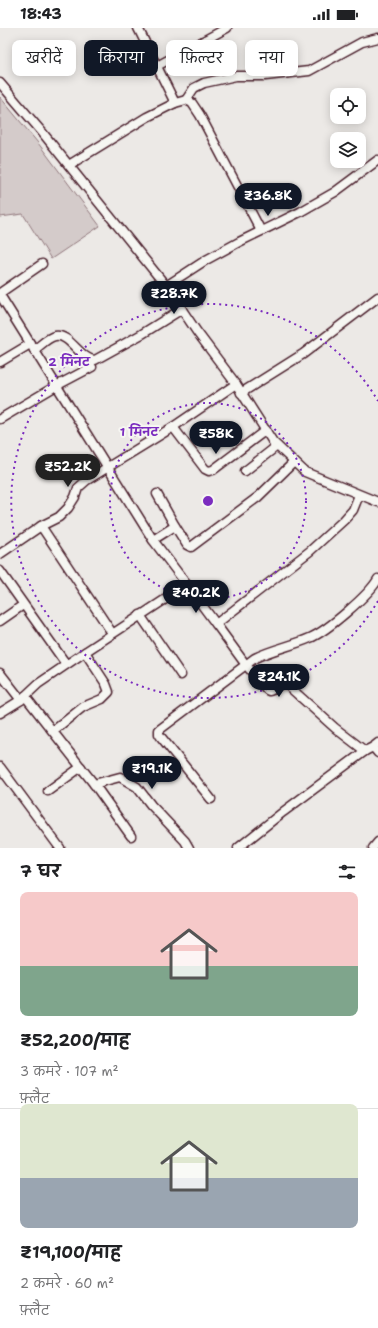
<!DOCTYPE html>
<html lang="hi">
<head>
<meta charset="utf-8">
<style>
  body { margin:0; font-family:"Shantell Sans","Playpen Sans Deva",sans-serif; background:#f6f6f6; color:#202124; height:100vh; display:flex; flex-direction:column; font-size:15px; white-space:nowrap }
  * { box-sizing:border-box; margin:0 }
  p { font-size:13px; color:#757577 }
  .icon { flex:none; width:22px; height:22px; fill:none; stroke:currentColor; stroke-width:2; stroke-linecap:round; stroke-linejoin:round }
  .map { position:relative; height:820px; overflow:hidden }
  .drawer { display:flex; flex-direction:column; background:#fff; flex:1 }
  .drawer>* { flex:none }
  .hud { position:absolute; left:12px; top:12px; width:354px; height:36px; display:flex; gap:8px }
  .fabs { position:absolute; left:330px; top:60px; display:grid; gap:8px }
  .fabs a { display:grid; place-items:center; width:36px; height:36px; border-radius:8px; background:#fff; box-shadow:0 2px 10px #0003; font-size:20px }
  .price { position:absolute; translate:-50% -34px; padding:0 9px; border-radius:14px; background:#111827; color:#fff; font-size:13px; line-height:26px; filter:drop-shadow(0 1px 2px #0008) }
  .price::after { content:''; position:absolute; left:50%; top:24px; width:12px; height:9px; margin-left:-6px; background:inherit; clip-path:polygon(0 0,100% 0,50% 100%) }
  .price.current { background:#222; color:#fff }
  ul { padding:0; list-style:none }
  li { display:grid; align-content:center; gap:8px; height:212px; padding:0 20px }
  li+li { border-top:1px solid #e0e0e0 }
  li span { display:grid; place-items:center; height:124px; border-radius:8px; color:#555 }
  li>.icon { margin-inline-start:auto }
  span .icon { width:72px; height:72px; fill:#fffc; stroke-width:1 }
  li b { font-size:17px }
  h2 { display:flex; justify-content:space-between; align-items:center; height:48px; padding:0 20px; font-size:17px }
  .chip { padding:0 14px; border-radius:8px; background:#fff; box-shadow:0 2px 10px #0003; font-size:14px; line-height:36px }
  .chip.current { background:#111827; color:#fff }
  .status { display:flex; justify-content:space-between; align-items:center; height:28px; padding:0 20px; background:#fff; direction:ltr }
  .status svg { height:11px; fill:currentColor }
  .map>svg:first-child { display:block }
  .green { fill:#d4cbca; stroke:#8f757a }
  .lines { fill:none; stroke-linecap:round; stroke-linejoin:round }
  .minor-casing { stroke:#4a1f2b; stroke-width:11 }
  .minor { stroke:#f6f6f2; stroke-width:8 }
  .ring { fill:none; stroke:#7b2cbf; stroke-width:2; stroke-dasharray:2 4 }
  .centre { fill:#7b2cbf; stroke:#f6f6f2; stroke-width:2 }
  .ring-label { font-size:12px; text-anchor:middle; font-weight:bold; fill:#7b2cbf; stroke:#f6f6f2; stroke-width:4; stroke-linejoin:round; paint-order:stroke }
</style>
</head>
<body>
<div class="status"><b>18:43</b><svg viewBox="0 0 49 12"><path d="M0 12V9h3v3zM5 12V6h3v6zM10 12V3h3v9zM15 12V0h3v12zM26 1h20v11H26zM47 4h2v5h-2z"/></svg></div>
<div class="map">
<svg width="378" height="820" viewBox="0 0 378 820">
  <rect width="100%" height="100%" fill="#ece9e6"/>
  <filter id="ink" filterUnits="userSpaceOnUse"><feTurbulence type="fractalNoise" baseFrequency=".025" numOctaves="2"/><feDisplacementMap in="SourceGraphic" scale="8" xChannelSelector="R" yChannelSelector="G"/><feConvolveMatrix kernelMatrix="1 2 1 2 8 2 1 2 1" color-interpolation-filters="sRGB"/></filter>
  <g filter="url(#ink)">
    <polygon class="green" points="0,69 38,115 100,198 51,231 23,186 0,189"/>
    <g class="lines">
      <g class="minor-casing">
        <g id="minor">
          <polyline points="138,0 175,75"/>
          <polyline points="157,38 227,0"/>
          <polyline points="0,55 42,104 166,258 197,304 236,356 273,414 305,444 378,474"/>
          <polyline points="186,72 194,60 204,55 236,48 265,48 309,43 362,14 378,10"/>
          <polyline points="69,137 147,89 175,75 186,72 192,75 200,87 261,203"/>
          <polyline points="166,258 206,232 239,214 300,184 335,164 378,132"/>
          <polyline points="0,265 42,236"/>
          <polyline points="0,267 153,512"/>
          <path d="M34,322c6,-4 14,-13 21,-14 15,-3 26,25 40,24l47,-26 40,-25"/>
          <polyline points="0,334 30,316"/>
          <polyline points="241,365 303,326 378,269"/>
          <polyline points="0,391 56,358 92,339"/>
          <polyline points="173,399 205,441 209,443 213,442 266,402"/>
          <polyline points="245,443 277,418"/>
          <polyline points="157,466 175,498"/>
          <polyline points="41,498 59,489 68,480 75,469 78,460 87,452 173,399 236,356"/>
          <polyline points="0,526 41,498 112,605"/>
          <polyline points="0,543 66,636"/>
          <polyline points="187,557 153,512 175,498 187,517 191,519 258,469 294,434"/>
          <polyline points="140,587 181,647"/>
          <polyline points="0,593 23,577"/>
          <path d="M216,596l30,41 21,25 2,1c7,-1 9,-9 17,-7l49,44 30,23"/>
          <polyline points="0,645 21,672"/>
          <polyline points="25,668 94,756 131,808"/>
          <polyline points="0,685 21,672 38,656 85,624 187,557 216,596 310,523 344,492 353,482 359,467"/>
          <polyline points="53,703 83,679 102,671 109,664 106,656 85,624"/>
          <polyline points="378,715 373,719 378,725"/>
          <polyline points="0,739 60,820"/>
          <polyline points="94,756 120,749 137,759 151,777 185,813 189,820"/>
          <polyline points="48,763 81,739"/>
          <path d="M211,771l-50,-62 -2,-3v-4l96,-72c18,-9 37,-12 55,-20 17,-7 60,-44 68,-59"/>
          <polyline points="238,820 283,784 365,723 373,719"/>
          <polyline points="373,820 378,814"/>
        </g>
      </g>
      <use href="#minor" class="minor"/>
    </g>
  </g>
  <g class="ring">
    <circle cx="208" cy="473" r="98"/>
    <path d="M378 573A197 197 0 1 1 378 373"/>
  </g>
  <circle cx="208" cy="473" r="6" class="centre"/>
  <g class="ring-label">
    <text x="69" y="338">2 मिनट</text>
    <text x="139" y="408">1 मिनट</text>
  </g>
</svg>
<div class="fabs">
<a><svg class="icon" aria-label="locate" viewBox="0 0 24 24"><circle cx="12" cy="12" r="6"/><path d="M12 2v4M12 18v4M2 12h4M18 12h4"/></svg></a>
<a><svg class="icon" aria-label="layers" viewBox="0 0 24 24"><path d="M12 4l9 5-9 5-9-5zM3 14l9 5 9-5"/></svg></a>
</div>
<b class="price" style="left:268px;top:189px">₹36.8K</b>
<b class="price" style="left:174px;top:287px">₹28.7K</b>
<b class="price" style="left:216px;top:427px">₹58K</b>
<b class="price current" style="left:68px;top:460px">₹52.2K</b>
<b class="price" style="left:196px;top:586px">₹40.2K</b>
<b class="price" style="left:279px;top:670px">₹24.1K</b>
<b class="price" style="left:152px;top:762px">₹19.1K</b>
<div class="hud">
<a class="chip">खरीदें</a>
<a class="chip current">किराया</a>
<a class="chip">फ़िल्टर</a>
<a class="chip">नया</a>
</div>
</div>
<section class="drawer">
<h2>7 घर<svg class="icon" aria-label="filters" viewBox="0 0 24 24"><path d="M4 7h16M4 17h16"/><circle cx="9" cy="7" r="2"/><circle cx="15" cy="17" r="2"/></svg></h2>
<ul>
<li><span style="background:linear-gradient(#f6c9c9 60%,#7fa58c 0)"><svg class="icon" aria-label="home" viewBox="0 0 24 24"><path d="M3 11l9-7 9 7M6 9v11h12V9"/></svg></span><div><b>₹52,200/माह</b><p>3 कमरे · 107 m²</p><p>फ़्लैट</p></div></li>
<li><span style="background:linear-gradient(#dfe7d0 60%,#9aa5b1 0)"><svg class="icon" aria-label="home" viewBox="0 0 24 24"><path d="M3 11l9-7 9 7M6 9v11h12V9"/></svg></span><div><b>₹19,100/माह</b><p>2 कमरे · 60 m²</p><p>फ़्लैट</p></div></li>
</ul>
</section>
</body>
</html>
